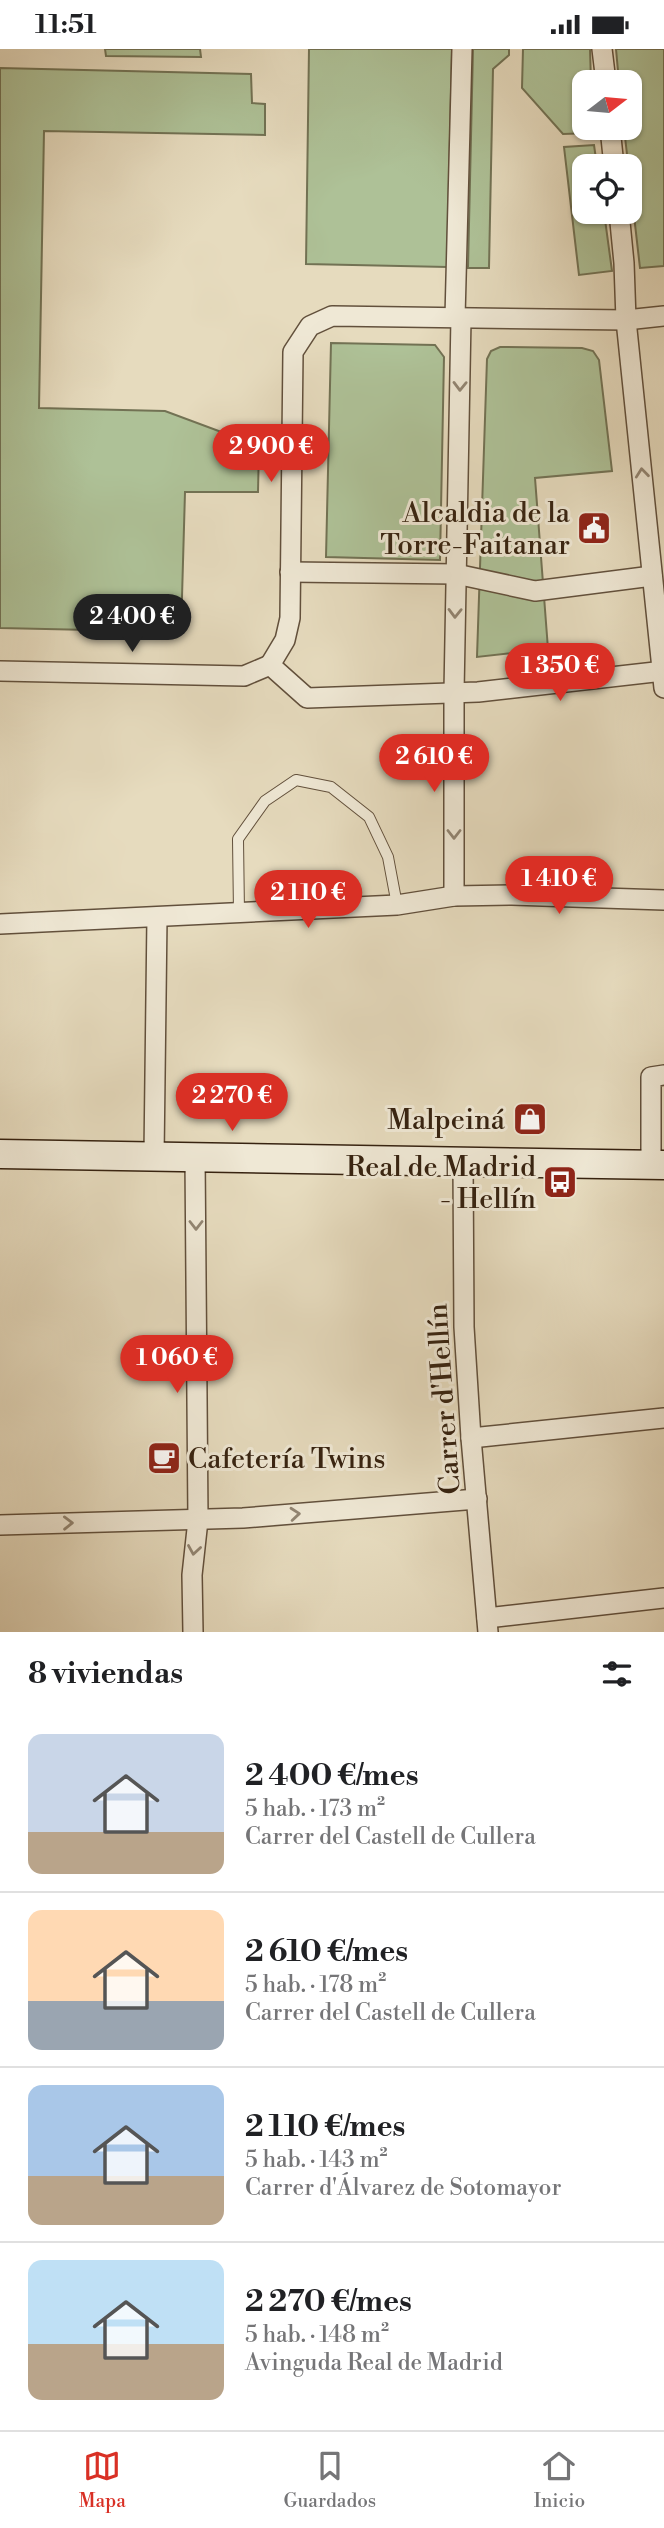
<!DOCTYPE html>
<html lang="es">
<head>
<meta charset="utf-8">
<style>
  body { margin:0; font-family:"Libre Bodoni",serif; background:#f2f2f2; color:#202124; height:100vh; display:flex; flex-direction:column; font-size:26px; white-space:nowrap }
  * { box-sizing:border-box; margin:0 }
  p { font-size:23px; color:#757577 }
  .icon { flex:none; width:38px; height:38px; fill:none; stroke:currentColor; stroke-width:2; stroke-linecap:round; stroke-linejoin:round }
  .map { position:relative; height:1583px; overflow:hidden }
  .details { display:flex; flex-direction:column; background:#fff; flex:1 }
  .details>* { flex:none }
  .needle { width:46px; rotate:74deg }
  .buttons { position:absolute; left:572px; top:21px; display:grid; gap:14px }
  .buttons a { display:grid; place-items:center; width:70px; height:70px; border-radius:14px; background:#fff; box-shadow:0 2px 5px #0004; font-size:35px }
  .price { position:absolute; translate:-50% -60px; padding:0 16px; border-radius:24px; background:#d93025; color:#fff; font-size:23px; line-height:46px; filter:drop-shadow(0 2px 4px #0008) }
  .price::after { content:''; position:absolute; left:50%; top:42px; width:21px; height:16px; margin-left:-10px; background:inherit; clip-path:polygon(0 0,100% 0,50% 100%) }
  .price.on { background:#222; color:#fff }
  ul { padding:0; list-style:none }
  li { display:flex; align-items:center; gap:21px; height:175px; padding:0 28px }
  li+li { border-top:2px solid #e0e0e0 }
  li span { display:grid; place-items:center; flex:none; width:196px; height:140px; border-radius:14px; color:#555 }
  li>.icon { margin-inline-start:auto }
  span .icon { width:84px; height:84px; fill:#fffc; stroke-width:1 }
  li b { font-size:30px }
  h2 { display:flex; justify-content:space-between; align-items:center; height:84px; padding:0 28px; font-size:30px }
  .status { display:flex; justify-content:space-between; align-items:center; height:49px; padding:0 35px; background:#fff; direction:ltr }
  .status svg { height:19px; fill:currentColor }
  .menu { display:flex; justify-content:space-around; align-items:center; height:98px; border-top:2px solid #e0e0e0; background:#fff; font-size:19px; color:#757577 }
  .menu a { display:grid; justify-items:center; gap:4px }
  .menu .on { color:#d93025 }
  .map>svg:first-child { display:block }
  .green { fill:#aec197; stroke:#727254; stroke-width:2 }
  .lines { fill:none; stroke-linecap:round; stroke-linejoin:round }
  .lane-casing { stroke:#62503c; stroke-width:12 }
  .street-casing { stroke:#62503c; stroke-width:22 }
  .secondary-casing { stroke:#362210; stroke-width:31 }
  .lane { stroke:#efe8d5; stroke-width:10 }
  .street { stroke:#efe8d5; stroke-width:19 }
  .secondary { stroke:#efe8d5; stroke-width:28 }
  .oneway { stroke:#928572 }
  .labels { text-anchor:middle; stroke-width:6; stroke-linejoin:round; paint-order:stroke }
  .poi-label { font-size:28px; fill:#362210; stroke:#efe8d5; text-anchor:end }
  .street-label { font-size:28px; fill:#362210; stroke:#efe8d5 }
</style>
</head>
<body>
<div class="status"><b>11:51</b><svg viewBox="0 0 49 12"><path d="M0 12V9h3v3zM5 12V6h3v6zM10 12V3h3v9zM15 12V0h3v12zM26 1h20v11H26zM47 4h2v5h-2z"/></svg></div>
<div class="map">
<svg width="664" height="1583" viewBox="0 0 664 1583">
  <rect width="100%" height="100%" fill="#e6dbbe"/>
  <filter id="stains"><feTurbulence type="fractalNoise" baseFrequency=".00286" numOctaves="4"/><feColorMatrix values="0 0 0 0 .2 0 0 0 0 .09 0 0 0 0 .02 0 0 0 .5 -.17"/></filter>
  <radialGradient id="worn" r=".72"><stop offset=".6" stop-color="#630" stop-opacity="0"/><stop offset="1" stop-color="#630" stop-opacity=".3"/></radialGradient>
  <g class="green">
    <polygon points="105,0 200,0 201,8 106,7"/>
    <polygon points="309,0 452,0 447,218 306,215"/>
    <polygon points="473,0 509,0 509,6 493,20 489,219 468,219"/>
    <polygon points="523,0 590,0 591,33 584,33 584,79 593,79 593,84 563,85 522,39"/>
    <polygon points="616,0 664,0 664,217 640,219 624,79 630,79 630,33 619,33"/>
    <polygon points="0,19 251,25 252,54 265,55 265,86 44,82 39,359 165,362 259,397 258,443 185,443 181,583 0,579"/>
    <polygon points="594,96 597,117 584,117 584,163 604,163 612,222 579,226 564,98"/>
    <polygon points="331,294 435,296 444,308 440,511 326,508"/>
    <polygon points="500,298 582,299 593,302 599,311 612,422 535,429 548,600 477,608 487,310 491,302"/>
  </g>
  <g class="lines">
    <g class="lane-casing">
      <polyline id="lane" points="239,864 238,790 265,752 296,731 331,738 369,768 388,808 397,856"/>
    </g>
    <g class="street-casing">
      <g id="street">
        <polyline points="602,0 606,33"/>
        <polyline points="610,79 614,117"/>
        <polyline points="619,163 624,214 626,271 664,639"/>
        <polyline points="455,268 462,0"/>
        <polyline points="290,523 456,525 535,542 652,527"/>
        <polyline points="270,616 285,591 290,569 293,303 310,277 332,267 626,271 664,267"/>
        <polyline points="270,616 307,649 478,643 664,622"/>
        <polyline points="0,622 244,627 270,616"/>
        <polyline points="454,847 454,643 461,269"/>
        <polyline points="0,875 397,856 454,847 512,846 664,851"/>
        <polyline points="154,1107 157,868"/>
        <polyline points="463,1114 464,1278 471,1389 488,1583"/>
        <polyline points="651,1116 651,1028 664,1026"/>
        <polyline points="471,1389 664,1369"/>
        <polyline points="0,1476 243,1469 477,1450"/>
        <polyline points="487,1569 664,1549"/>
        <polyline points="193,1583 192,1526 198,1471 195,1108"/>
      </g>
    </g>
    <g class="secondary-casing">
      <polyline id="secondary" points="0,1105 664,1116"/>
    </g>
    <use href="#lane" class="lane"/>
    <use href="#street" class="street"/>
    <use href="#secondary" class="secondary"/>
  </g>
  <defs><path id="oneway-chevron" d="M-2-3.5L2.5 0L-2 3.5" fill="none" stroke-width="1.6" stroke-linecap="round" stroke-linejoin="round" transform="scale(1.75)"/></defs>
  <g class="oneway">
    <use href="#oneway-chevron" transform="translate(460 337) rotate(91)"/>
    <use href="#oneway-chevron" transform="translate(642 424) rotate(-96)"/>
    <use href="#oneway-chevron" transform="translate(455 564) rotate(91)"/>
    <use href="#oneway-chevron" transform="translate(454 785) rotate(90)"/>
    <use href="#oneway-chevron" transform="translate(196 1176) rotate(90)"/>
    <use href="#oneway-chevron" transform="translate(295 1465) rotate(-5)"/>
    <use href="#oneway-chevron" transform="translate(68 1474) rotate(-1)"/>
    <use href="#oneway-chevron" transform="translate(194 1501) rotate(99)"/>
  </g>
  <defs>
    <g id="civic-square" transform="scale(1.75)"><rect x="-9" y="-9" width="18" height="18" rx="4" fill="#8f2418" stroke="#efe8d5"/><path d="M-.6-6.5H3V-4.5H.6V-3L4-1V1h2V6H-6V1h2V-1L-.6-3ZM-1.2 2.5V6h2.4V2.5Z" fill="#fff"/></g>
    <g id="shop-square" transform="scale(1.75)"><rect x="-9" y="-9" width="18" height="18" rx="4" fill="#8f2418" stroke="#efe8d5"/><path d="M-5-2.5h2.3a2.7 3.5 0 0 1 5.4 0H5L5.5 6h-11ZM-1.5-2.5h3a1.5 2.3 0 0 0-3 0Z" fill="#fff"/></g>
    <g id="bus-square" transform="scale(1.75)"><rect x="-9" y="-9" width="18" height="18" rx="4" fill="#8f2418" stroke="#efe8d5"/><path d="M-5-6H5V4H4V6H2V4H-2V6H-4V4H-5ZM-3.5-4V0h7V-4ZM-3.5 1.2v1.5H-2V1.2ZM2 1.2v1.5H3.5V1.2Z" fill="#fff"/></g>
    <g id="cafe-square" transform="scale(1.75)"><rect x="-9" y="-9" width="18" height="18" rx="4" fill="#8f2418" stroke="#efe8d5"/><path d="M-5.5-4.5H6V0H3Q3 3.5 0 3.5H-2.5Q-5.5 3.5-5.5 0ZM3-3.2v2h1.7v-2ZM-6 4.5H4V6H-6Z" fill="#fff"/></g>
  </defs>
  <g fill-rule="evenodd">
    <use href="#civic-square" x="594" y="479"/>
    <use href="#shop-square" x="530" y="1070"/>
    <use href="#bus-square" x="560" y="1133"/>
    <use href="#cafe-square" x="164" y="1409"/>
  </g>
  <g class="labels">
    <g class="poi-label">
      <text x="570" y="473">Alcaldia de la<tspan x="570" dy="32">Torre-Faitanar</tspan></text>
      <text x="505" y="1080">Malpeiná</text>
      <text x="536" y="1127">Real de Madrid<tspan x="536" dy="32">- Hellín</tspan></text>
      <text x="188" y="1419" text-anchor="start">Cafetería Twins</text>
    </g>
    <g class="street-label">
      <text transform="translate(443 1350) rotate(-94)" y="10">Carrer d'Hellín</text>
    </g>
  </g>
  <rect width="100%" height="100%" filter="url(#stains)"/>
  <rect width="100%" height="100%" fill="url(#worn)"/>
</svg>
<div class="buttons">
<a><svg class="needle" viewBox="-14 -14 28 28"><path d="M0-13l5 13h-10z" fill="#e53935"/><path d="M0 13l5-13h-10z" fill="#757577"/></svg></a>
<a><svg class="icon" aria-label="locate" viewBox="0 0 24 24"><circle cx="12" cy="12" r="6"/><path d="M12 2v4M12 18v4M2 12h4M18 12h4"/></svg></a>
</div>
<b class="price" style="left:271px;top:435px">2 900 €</b>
<b class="price on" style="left:132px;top:605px">2 400 €</b>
<b class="price" style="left:560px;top:654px">1 350 €</b>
<b class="price" style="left:434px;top:745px">2 610 €</b>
<b class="price" style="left:559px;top:867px">1 410 €</b>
<b class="price" style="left:308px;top:881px">2 110 €</b>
<b class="price" style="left:232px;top:1084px">2 270 €</b>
<b class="price" style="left:177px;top:1346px">1 060 €</b>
</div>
<section class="details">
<h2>8 viviendas<svg class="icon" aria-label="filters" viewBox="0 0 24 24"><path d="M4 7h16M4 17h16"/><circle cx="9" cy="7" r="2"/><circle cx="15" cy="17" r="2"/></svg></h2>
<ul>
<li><span style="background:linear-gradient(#c9d6e8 70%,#b9a48a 0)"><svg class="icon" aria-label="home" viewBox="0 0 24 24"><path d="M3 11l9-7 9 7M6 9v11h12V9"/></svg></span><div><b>2 400 €/mes</b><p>5 hab. · 173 m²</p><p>Carrer del Castell de Cullera</p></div></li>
<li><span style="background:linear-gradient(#ffd9b3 65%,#9aa5b1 0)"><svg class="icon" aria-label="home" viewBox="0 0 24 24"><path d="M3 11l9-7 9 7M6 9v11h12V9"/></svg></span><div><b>2 610 €/mes</b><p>5 hab. · 178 m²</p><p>Carrer del Castell de Cullera</p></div></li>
<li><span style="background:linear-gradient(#a9c7e8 65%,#b9a48a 0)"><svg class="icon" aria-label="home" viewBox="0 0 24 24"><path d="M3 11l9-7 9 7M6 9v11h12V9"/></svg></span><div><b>2 110 €/mes</b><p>5 hab. · 143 m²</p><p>Carrer d'Álvarez de Sotomayor</p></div></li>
<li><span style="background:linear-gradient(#bfe0f5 60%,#b9a48a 0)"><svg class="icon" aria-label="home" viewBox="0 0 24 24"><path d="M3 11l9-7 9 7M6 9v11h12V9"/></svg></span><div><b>2 270 €/mes</b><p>5 hab. · 148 m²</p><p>Avinguda Real de Madrid</p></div></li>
</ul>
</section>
<nav class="menu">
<a class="on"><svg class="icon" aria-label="map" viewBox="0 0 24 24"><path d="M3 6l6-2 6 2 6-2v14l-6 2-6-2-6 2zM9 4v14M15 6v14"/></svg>Mapa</a>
<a><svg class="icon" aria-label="saved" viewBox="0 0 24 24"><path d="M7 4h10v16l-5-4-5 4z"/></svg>Guardados</a>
<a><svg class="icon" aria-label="home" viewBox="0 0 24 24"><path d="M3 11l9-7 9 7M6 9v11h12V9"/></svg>Inicio</a>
</nav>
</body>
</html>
